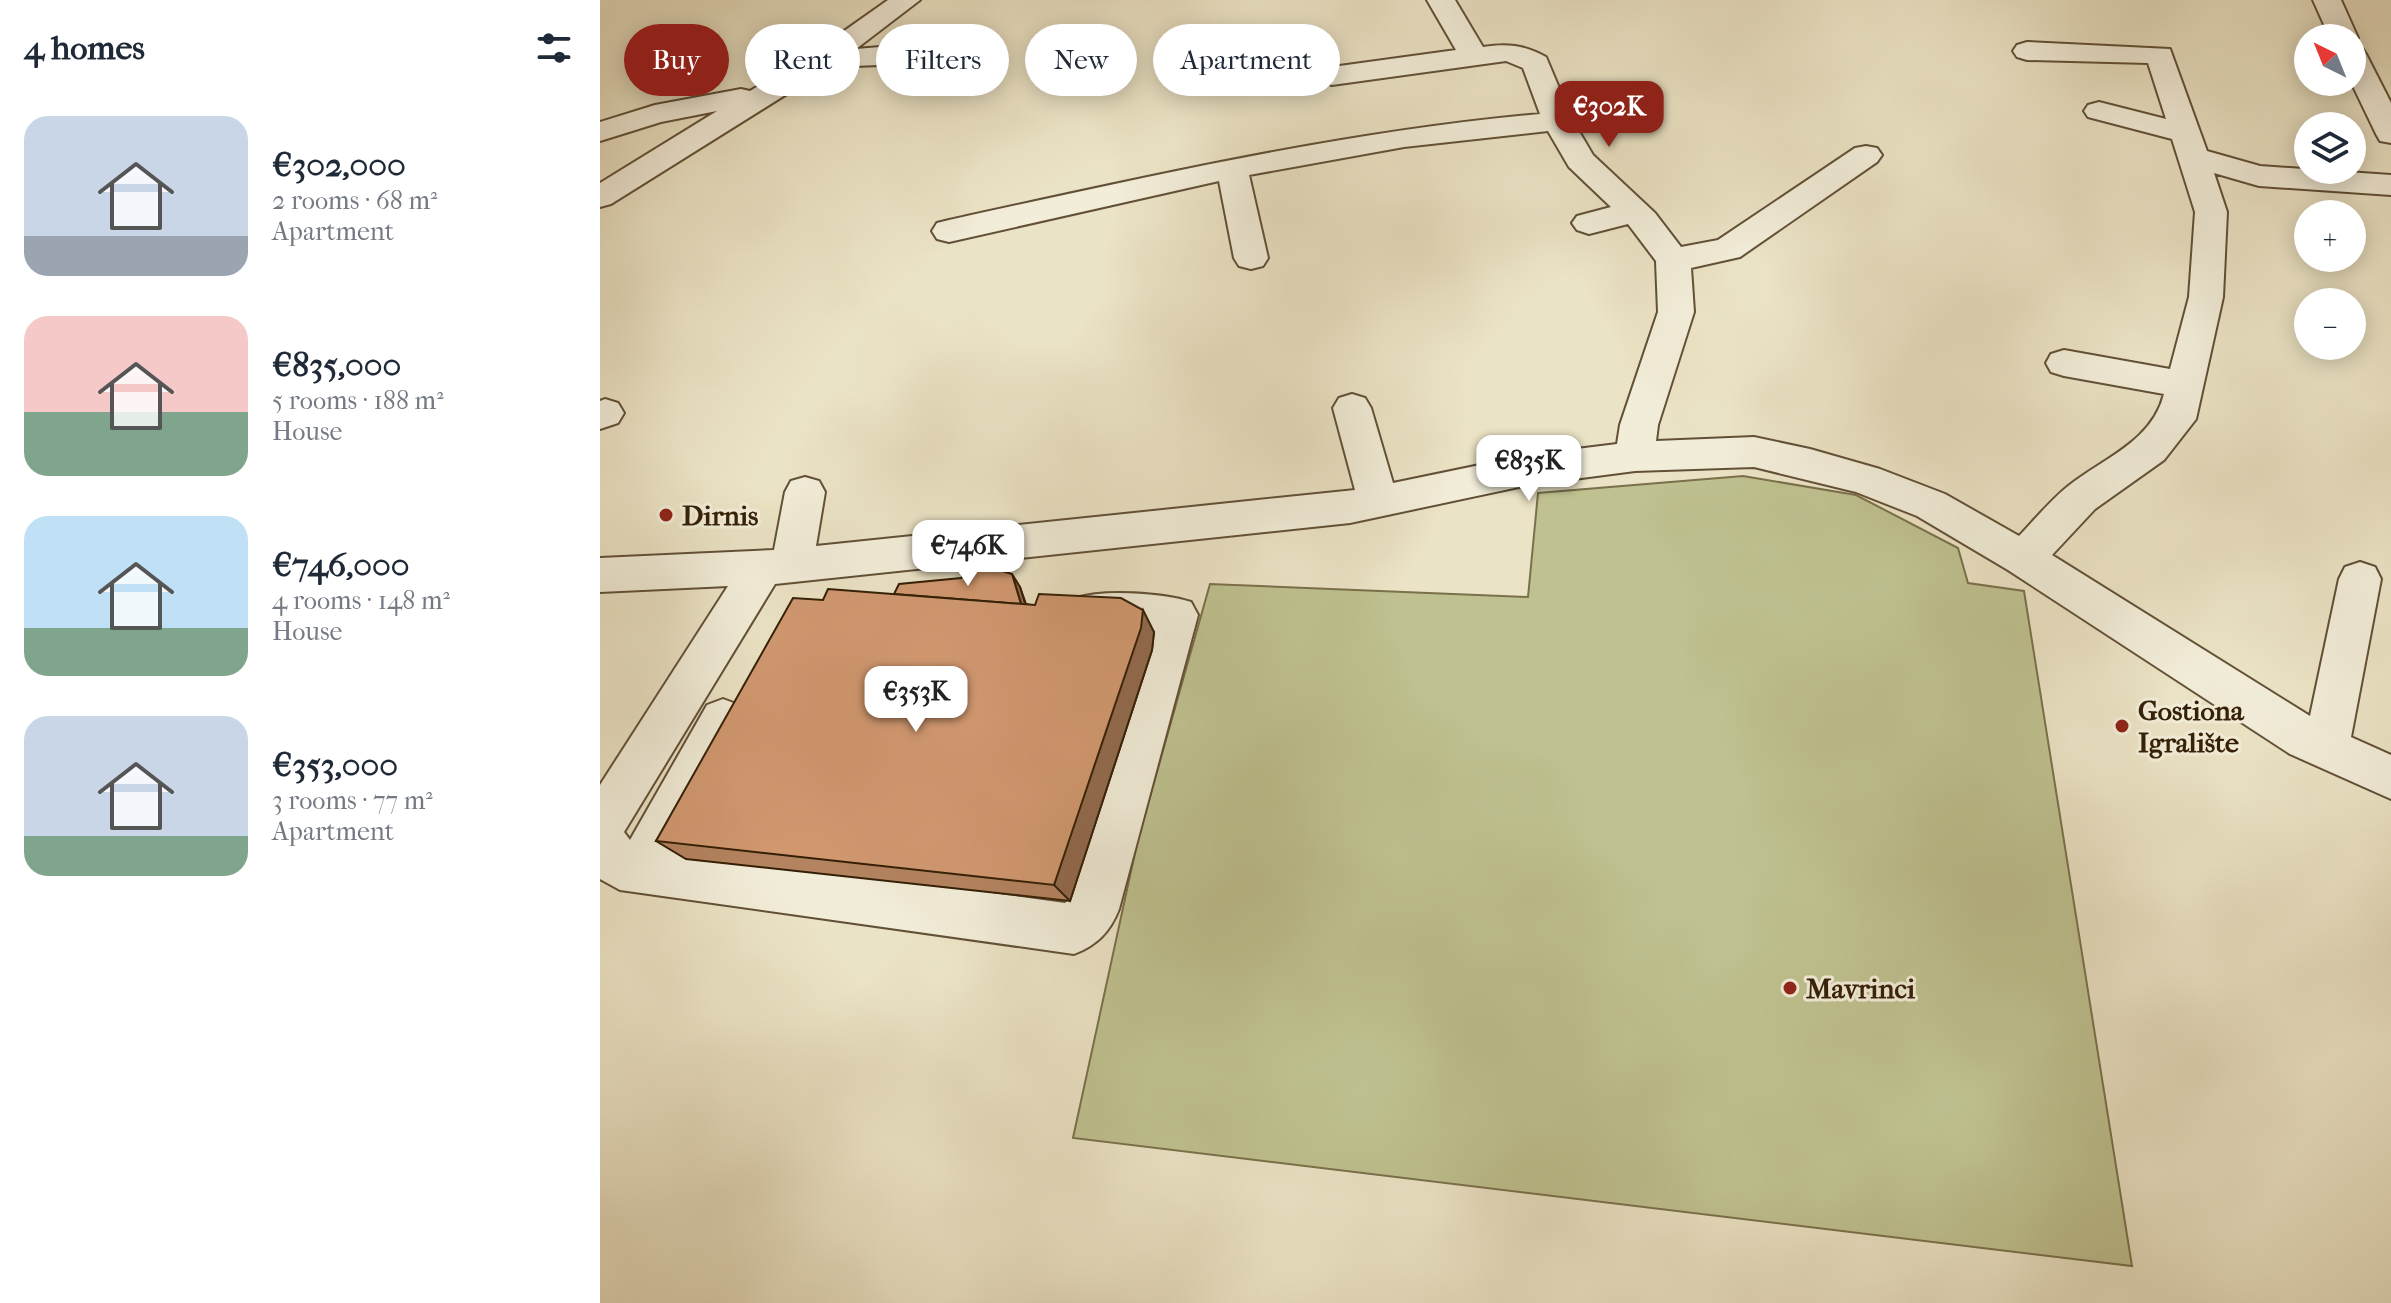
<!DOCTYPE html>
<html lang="en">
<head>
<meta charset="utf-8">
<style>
  body { margin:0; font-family:"IM FELL French Canon",serif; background:#f6f6f7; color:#1f2937; height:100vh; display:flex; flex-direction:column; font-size:30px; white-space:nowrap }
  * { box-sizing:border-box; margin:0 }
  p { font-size:26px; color:#747a83 }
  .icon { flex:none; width:44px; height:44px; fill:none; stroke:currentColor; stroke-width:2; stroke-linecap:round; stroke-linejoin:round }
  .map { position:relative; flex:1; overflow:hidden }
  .side { display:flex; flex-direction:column; background:#fff; width:600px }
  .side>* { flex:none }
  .hud { position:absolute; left:24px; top:24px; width:760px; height:72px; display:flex; gap:16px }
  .needle { width:52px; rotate:317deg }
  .tools { position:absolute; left:1694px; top:24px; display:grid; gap:16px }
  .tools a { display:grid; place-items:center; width:72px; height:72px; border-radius:50%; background:#fff; box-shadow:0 4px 20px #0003; font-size:40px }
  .price { position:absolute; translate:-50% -68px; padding:0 18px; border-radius:16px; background:#fff; color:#222; font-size:26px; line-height:52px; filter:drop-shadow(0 2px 4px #0008) }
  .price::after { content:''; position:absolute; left:50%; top:48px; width:24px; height:18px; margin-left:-12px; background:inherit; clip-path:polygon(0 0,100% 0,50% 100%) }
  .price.on { background:#8f2418; color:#fff }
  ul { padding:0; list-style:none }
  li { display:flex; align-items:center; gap:24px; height:200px; padding:0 24px }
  li span { display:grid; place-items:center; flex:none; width:224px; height:160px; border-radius:24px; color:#555 }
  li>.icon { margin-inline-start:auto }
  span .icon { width:96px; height:96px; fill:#fffc; stroke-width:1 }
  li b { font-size:34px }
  h2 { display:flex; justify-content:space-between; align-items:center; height:96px; padding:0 24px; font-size:34px }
  .tag { padding:0 28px; border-radius:36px; background:#fff; box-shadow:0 4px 20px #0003; font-size:28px; line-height:72px }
  .tag.on { background:#8f2418; color:#fff }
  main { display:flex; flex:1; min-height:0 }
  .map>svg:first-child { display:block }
  .green { fill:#bfc190; stroke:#7a704b; stroke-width:2 }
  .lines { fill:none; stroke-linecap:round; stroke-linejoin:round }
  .minor-casing { stroke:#625036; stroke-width:4 }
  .minor { fill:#f2edd9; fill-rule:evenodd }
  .wall { fill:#b48360; stroke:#341f06; stroke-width:2 }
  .shaded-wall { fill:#926a4e; stroke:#341f06; stroke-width:2 }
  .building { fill:#d19870; stroke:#341f06; stroke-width:2 }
  .poi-dot { fill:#8f2418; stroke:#f2edd9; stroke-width:3 }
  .labels { text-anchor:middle; stroke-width:6; stroke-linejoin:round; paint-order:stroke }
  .poi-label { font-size:28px; font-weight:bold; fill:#341f06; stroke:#f2edd9; text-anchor:start }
</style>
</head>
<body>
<main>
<section class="side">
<h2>4 homes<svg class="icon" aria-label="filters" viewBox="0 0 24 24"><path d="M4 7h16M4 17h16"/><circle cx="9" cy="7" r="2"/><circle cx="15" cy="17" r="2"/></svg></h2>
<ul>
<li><span style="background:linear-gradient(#c9d6e8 75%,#9aa5b1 0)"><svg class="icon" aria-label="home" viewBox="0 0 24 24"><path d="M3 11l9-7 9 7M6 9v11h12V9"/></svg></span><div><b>€302,000</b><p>2 rooms · 68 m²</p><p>Apartment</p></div></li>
<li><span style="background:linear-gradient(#f6c9c9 60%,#7fa58c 0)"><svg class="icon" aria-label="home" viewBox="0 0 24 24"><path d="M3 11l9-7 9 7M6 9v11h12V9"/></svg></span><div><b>€835,000</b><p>5 rooms · 188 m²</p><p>House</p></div></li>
<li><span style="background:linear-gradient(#bfe0f5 70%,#7fa58c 0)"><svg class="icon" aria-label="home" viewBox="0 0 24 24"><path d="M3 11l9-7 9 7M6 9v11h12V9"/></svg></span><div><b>€746,000</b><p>4 rooms · 148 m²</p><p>House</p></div></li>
<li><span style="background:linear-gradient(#c9d6e8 75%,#7fa58c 0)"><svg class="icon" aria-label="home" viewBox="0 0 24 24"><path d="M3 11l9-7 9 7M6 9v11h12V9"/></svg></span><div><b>€353,000</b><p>3 rooms · 77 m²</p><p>Apartment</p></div></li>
</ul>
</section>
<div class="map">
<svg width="1791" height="1303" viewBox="0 0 1791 1303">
  <rect width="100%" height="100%" fill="#ebe3c5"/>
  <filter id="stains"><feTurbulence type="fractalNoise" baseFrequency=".0025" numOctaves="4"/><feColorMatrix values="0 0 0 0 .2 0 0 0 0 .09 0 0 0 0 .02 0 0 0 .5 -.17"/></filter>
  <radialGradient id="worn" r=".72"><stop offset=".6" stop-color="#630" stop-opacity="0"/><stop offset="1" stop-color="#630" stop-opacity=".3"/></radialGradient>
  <polygon class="green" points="1143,476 1256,495 1358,548 1368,583 1424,591 1532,1266 473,1138 538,839 610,584 928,597 938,493"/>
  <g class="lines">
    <g class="minor-casing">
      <g id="minor">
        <polygon points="288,0 320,0 256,49 280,47 386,78 391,84 386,90 376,93 279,65 230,67 11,204 0,207 0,183 117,111 61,122 0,141 0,122 55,105 141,89 150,91 213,53"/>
        <path d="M827,0h28l28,47c24,-4 41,-2 63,10l27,64 20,34 62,58 26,34 37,-7 137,-92 11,-2 11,2 5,7 -5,7 -137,95 -49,11 3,44 -36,113 -2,16 98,-4 56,12 70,20 65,25 74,42c16,-17 31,-35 48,-49 36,-29 85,-45 97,-93l-100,-18 -13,-4 -5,-9 5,-9 13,-4 106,19 19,-72 6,-85 -23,-73 -84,-22 -4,-6 4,-6 11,-3 67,17 -18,-56 -121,-3 -10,-3 -4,-6 4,-6 10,-3 143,7 37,102 53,15 131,9v20l-132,-9 -45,-13 13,39 -4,85 -27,122 -32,41 -69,49 -43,46 258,161 29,-137 6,-12 15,-5 15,5 6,12 -30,158 40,18v44l-101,-45 -282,-184 -91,-54 -61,-24 -102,-25 -119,4 -107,14 -178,38 -575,61 -151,248 6,8 77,-135 16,-6 16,6 7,14 -69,131 388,53 8,-8 77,-263 -59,-3 -15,-5 -6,-13 6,-13c28,-9 87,-5 115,4l7,13 -79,294c-9,23 -22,36 -45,45l-454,-64 -20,-11v-94l128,-199 -128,6v-34l174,-8 11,-58 6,-11 14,-4 14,4 6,11 -9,54 539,-56 -22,-82 6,-10 13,-4 13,4 6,10 22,75 135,-28 89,-11 3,-19 38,-113 -2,-51 -28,-37 -39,10 -12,-4 -5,-7 5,-7 34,-9 -42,-40 -21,-36 -144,16 -155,28 19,83 -5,8 -12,3 -12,-3 -5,-8 -15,-77 -270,61 -12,-3 -5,-8 5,-8 12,-3c196,-43 391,-88 591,-106l-17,-46 -17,-7 -174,24 -10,-3 -5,-6 5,-6 10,-3 124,-17z"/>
        <polygon points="1713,0 1741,0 1758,38 1754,44 1752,38 1730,38"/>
        <polygon points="1752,45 1762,48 1766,54 1791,103 1791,143 1780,141 1776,134 1751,82"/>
        <polygon points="5,399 18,403 24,413 18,423 0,429 0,401"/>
      </g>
    </g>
    <use href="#minor" class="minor"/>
  </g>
  <polygon class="wall" points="420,587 426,604 554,632 552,650 470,901 86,859 56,841 223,600"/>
  <g class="shaded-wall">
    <polygon points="412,574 420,587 432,626 424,614"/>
    <polygon points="543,610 554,632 552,650 470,901 454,885"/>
  </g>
  <g class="building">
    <polygon points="393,568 412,574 421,604 294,594 299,584 361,578 367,572"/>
    <polygon points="228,589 435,605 439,594 521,598 543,610 541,628 454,885 56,841 193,598 223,600"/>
  </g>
  <g class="poi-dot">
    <circle cx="66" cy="515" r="8"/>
    <circle cx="1522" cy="726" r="8"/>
    <circle cx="1190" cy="988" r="8"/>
  </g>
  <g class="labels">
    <g class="poi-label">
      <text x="82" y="525">Dirnis</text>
      <text x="1538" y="720">Gostiona<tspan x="1538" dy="32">Igralište</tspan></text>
      <text x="1206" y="998">Mavrinci</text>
    </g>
  </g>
  <rect width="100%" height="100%" filter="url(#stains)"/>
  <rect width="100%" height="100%" fill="url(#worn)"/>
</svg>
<div class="tools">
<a><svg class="needle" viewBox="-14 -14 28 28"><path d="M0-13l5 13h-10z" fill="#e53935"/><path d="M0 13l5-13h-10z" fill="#747a83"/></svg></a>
<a><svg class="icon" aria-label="layers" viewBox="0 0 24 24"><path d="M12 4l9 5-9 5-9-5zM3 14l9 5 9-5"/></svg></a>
<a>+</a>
<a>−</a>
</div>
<b class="price on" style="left:1009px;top:149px">€302K</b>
<b class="price" style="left:929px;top:503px">€835K</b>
<b class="price" style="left:368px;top:588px">€746K</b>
<b class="price" style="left:316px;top:734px">€353K</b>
<div class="hud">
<a class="tag on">Buy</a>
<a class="tag">Rent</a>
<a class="tag">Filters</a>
<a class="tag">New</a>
<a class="tag">Apartment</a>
</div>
</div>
</main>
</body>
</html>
